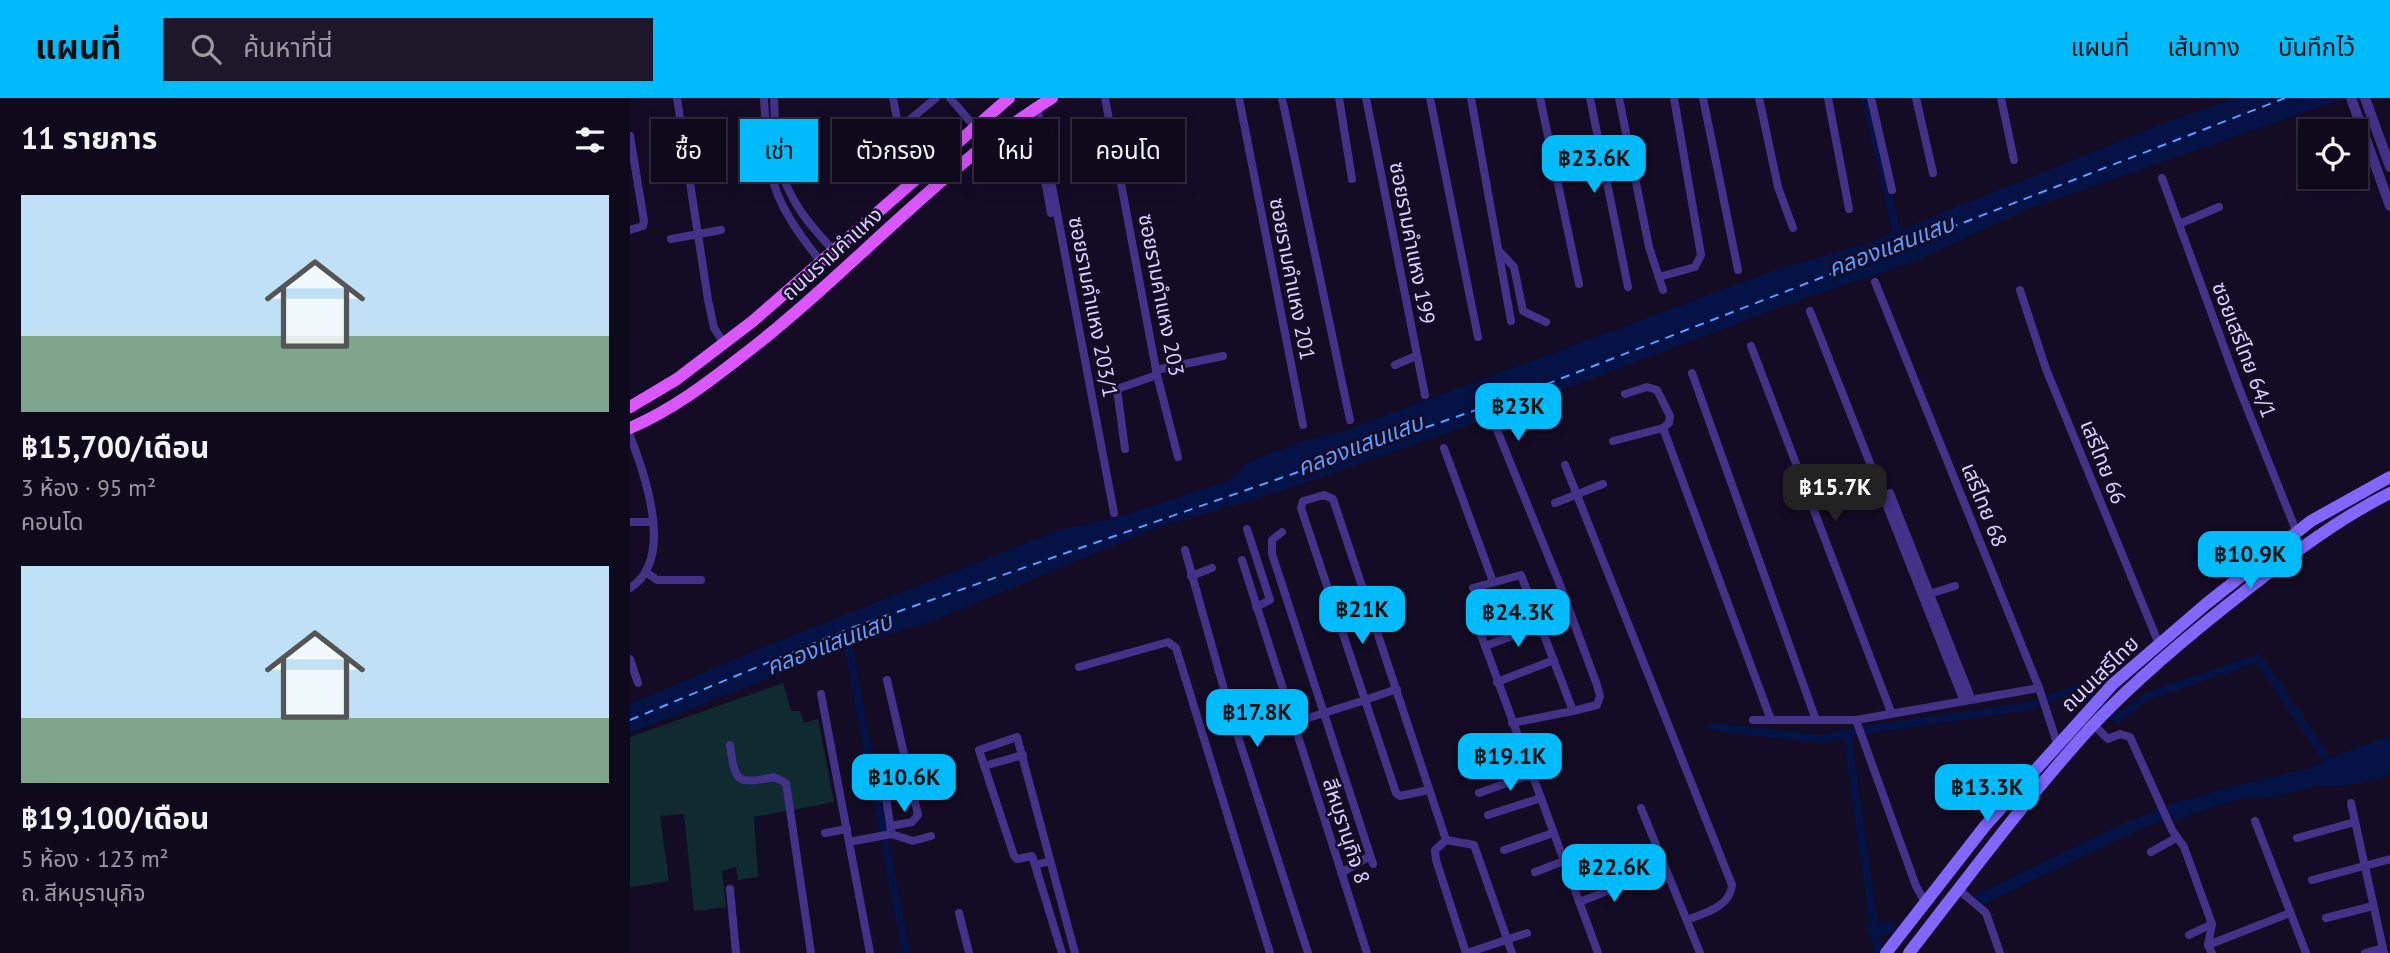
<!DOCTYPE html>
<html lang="th">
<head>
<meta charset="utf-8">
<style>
  body { margin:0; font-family:"PT Sans","Noto Sans Thai",sans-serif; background:#1d1729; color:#f1f3f6; height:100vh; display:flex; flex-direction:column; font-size:26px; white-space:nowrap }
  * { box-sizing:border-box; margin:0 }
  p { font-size:23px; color:#9b9aa3 }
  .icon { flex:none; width:38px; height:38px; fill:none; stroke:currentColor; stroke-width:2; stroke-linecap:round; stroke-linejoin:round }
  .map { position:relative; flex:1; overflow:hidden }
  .drawer { display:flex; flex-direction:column; background:#0f091c; width:630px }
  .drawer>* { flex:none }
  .banner { position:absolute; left:21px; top:21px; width:665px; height:63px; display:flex; gap:14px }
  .tools { position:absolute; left:1668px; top:21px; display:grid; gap:14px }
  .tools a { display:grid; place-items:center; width:70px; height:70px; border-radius:0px; background:#0f091c; box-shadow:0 4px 18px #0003,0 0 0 2px #2f2a3b; font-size:35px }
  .price { position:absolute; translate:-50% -60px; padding:0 16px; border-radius:14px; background:#00bbfb; color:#111; font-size:23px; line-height:46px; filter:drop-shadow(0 2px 4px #0008) }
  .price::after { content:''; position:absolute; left:50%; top:42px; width:21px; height:16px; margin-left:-10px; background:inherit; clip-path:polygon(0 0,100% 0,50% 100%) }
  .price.active { background:#222; color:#fff }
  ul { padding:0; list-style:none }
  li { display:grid; align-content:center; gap:14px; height:371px; padding:0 21px }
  li span { display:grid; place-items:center; height:217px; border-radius:0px; color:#555 }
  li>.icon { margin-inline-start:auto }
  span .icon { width:126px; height:126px; fill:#fffc; stroke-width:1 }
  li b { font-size:30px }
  h2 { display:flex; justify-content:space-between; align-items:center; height:84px; padding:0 21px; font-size:30px }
  .pill { padding:0 24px; border-radius:0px; background:#0f091c; box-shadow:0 4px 18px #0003,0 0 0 2px #2f2a3b; font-size:24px; line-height:63px }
  .pill.active { background:#00bbfb; color:#111 }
  header { display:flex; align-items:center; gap:42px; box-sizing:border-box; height:98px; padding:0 35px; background:#00bbfb; color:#111 }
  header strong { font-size:33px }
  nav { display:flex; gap:38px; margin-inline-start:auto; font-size:24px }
  .search { width:490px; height:63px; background:#1d1729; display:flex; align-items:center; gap:18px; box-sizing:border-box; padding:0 24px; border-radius:0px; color:#9b9aa3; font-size:26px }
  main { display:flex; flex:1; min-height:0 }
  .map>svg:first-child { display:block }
  .green { fill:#0f2b2f }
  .water { fill:#051245 }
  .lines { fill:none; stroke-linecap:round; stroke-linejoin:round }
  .canal { stroke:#051245; stroke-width:8 }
  .river { stroke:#051245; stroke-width:12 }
  .ferry { stroke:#5e9bff; stroke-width:2; stroke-dasharray:9 7; stroke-linecap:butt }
  .minor { stroke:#433388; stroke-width:8 }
  .tertiary { stroke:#433388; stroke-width:10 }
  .secondary { stroke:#8267ff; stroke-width:12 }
  .primary { stroke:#da57ff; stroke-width:12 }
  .labels { text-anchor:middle; stroke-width:5; stroke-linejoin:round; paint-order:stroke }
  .street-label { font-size:21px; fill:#ddd0ff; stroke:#140c25 }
  .water-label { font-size:23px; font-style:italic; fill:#5e9bff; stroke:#140c25 }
</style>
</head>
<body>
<header>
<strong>แผนที่</strong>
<div class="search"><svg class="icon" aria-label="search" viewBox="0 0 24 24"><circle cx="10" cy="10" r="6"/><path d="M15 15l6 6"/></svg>ค้นหาที่นี่</div>
<nav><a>แผนที่</a><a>เส้นทาง</a><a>บันทึกไว้</a></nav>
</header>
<main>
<section class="drawer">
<h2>11 รายการ<svg class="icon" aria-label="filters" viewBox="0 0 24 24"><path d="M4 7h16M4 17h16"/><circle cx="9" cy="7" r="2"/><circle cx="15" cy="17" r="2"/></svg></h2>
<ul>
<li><span style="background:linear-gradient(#bfe0f5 65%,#7fa58c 0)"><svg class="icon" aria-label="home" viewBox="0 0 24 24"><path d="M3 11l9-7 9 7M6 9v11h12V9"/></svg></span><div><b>฿15,700/เดือน</b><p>3 ห้อง · 95 m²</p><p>คอนโด</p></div></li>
<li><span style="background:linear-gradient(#bfe0f5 70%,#7fa58c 0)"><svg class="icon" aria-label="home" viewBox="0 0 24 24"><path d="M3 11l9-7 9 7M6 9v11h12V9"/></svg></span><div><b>฿19,100/เดือน</b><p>5 ห้อง · 123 m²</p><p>ถ. สีหบุรานุกิจ</p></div></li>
</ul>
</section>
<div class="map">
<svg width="1760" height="855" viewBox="0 0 1760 855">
  <rect width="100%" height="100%" fill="#140c25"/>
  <polygon class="green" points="153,585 161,613 170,613 174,625 188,621 204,704 124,719 128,779 108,782 106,769 92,773 96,809 64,813 54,716 30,718 39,783 0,789 0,639"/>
  <g class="water">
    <polygon points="1606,0 1715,0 1401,110 1278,166 1178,199 806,339 640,397 529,429 300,524 224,547 0,635 0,606 136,548 429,432 486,420 599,382 616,366 635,357 675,342 714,333 1148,171 1235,146 1539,23"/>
    <polygon points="1760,638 1760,677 1729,686 1688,688 1643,699 1613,700 1564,715 1545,725 1540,709 1587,692 1681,670 1713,655"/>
  </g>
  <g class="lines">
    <g class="canal">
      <polyline points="1236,0 1268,141"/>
      <polyline points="217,541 276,855"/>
      <polyline points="1084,629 1191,641 1224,634"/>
      <polyline points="1234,632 1399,608 1449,590 1487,621 1515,599 1628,560 1703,670"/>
      <polyline points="1217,636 1248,855"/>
    </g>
    <g class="river">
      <polyline points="1349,802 1502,728 1556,707"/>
      <polyline points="1243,832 1260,830"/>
    </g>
    <polyline class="ferry" points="0,622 221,530 886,298 1655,0"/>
    <g class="minor">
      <polyline points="47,0 78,202 84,230 94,245"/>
      <polyline points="134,0 137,51"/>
      <polyline points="144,0 146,50"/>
      <polyline points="263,0 269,31"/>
      <polyline points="320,0 344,28"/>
      <polyline points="475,0 527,277 548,359"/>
      <polyline points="609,0 673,327"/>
      <polyline points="652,0 720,322"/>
      <polyline points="709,0 722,81"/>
      <polyline points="736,0 795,297"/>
      <polyline points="800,0 848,239"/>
      <polyline points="841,0 881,223"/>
      <polyline points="910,0 949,186"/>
      <polyline points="960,0 998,189"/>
      <polyline points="989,0 1019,149 1033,192"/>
      <polyline points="1073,0 1108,172"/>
      <polyline points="1129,0 1148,89 1163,130"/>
      <polyline points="1198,0 1219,111"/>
      <polyline points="1241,0 1262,92"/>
      <polyline points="1286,0 1303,75"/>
      <polyline points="1371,0 1384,62"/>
      <polyline points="407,9 484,415"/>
      <polyline points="402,12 421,115"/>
      <polyline points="0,38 14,123 13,128 0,132"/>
      <circle cx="143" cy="60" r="11"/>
      <polyline points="247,49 306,0"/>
      <path d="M150,69c10,35 29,57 53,83"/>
      <path d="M140,71c7,36 28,64 51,93"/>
      <polyline points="1532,80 1609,290 1667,435"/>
      <polyline points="1549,126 1589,109"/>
      <polyline points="41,141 91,132"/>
      <polyline points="871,155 884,169 893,213 916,224"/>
      <polyline points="1029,179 1065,169 1071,157 1044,0"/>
      <polyline points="1245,184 1409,590 1427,645"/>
      <polyline points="1390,192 1416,271 1529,546"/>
      <polyline points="1180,213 1333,601"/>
      <polyline points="1121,248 1261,614"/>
      <polyline points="765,267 786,258"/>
      <polyline points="526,272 593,258"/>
      <polyline points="1062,275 1186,622"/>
      <polyline points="995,296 1017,289 1027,292 1040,318 1039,325 1033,330"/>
      <polyline points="865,327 930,487 967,587 970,598 967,607 943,613"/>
      <path d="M0,338c15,38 45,124 0,152"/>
      <polyline points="983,343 1033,330 1141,622"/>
      <polyline points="814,350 863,484"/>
      <polyline points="495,351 487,291 527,277"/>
      <path d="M935,367l167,420c-2,22 -27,28 -45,35"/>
      <polyline points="1260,395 1341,600"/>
      <polyline points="925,405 973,386"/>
      <polyline points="0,424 23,424"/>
      <polyline points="617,431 640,502 626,509"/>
      <polyline points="652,434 642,442 642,456 743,766"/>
      <polyline points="555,452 602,620 678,855"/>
      <polyline points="612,462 737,855"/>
      <polyline points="16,474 27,482 71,482"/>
      <polyline points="561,478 582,470"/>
      <polyline points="843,490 891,477 943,613 882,625"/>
      <polyline points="1299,496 1325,488"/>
      <polyline points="702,502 734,490"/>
      <polyline points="840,507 968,855"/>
      <polyline points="843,515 898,493"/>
      <polyline points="855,548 912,527"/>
      <polyline points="0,561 8,585"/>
      <polyline points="449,569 538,544 546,550 640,855"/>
      <polyline points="257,582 288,717 282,724 261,728"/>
      <polyline points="867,584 924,562"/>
      <polyline points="191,596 240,855"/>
      <polyline points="735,602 767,591"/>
      <polyline points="1123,622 1226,622 1409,590"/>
      <polyline points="1226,622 1286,788 1296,806"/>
      <polyline points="662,625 729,604"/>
      <polyline points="1464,627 1478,641 1490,636 1500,639 1542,732 1554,749 1582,826 1578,847"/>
      <path d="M100,647c5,37 6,40 44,32l12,6 25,170"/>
      <polyline points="354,668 393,657"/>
      <polyline points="799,692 770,698 766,695 671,410 673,403 694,397 703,401 816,742 844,747 882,855"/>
      <polyline points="849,695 902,676"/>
      <polyline points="256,699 261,733"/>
      <polyline points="1721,705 1754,855"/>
      <polyline points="1011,710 1070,855"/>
      <polyline points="858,717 911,700"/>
      <polyline points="1625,723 1676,855"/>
      <polyline points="195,735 217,731"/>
      <polyline points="1667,740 1725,724"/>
      <polyline points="816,742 805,752 806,762 836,855"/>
      <polyline points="219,744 261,736 283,743 301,738"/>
      <polyline points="874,752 923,735"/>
      <polyline points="1521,754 1546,740"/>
      <polyline points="420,763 405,767 432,855"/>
      <polyline points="405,767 402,758 387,761 384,758 349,652 387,639 445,855"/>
      <polyline points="905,774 934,763"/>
      <polyline points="711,775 740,758"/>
      <polyline points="1682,782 1760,761"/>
      <polyline points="100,791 106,855"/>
      <polyline points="1328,791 1356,815 1370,855"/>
      <polyline points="949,804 1008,781"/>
      <polyline points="329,815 339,855"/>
      <polyline points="1696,820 1743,808"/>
      <polyline points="1559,837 1582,826"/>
      <polyline points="837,855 897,835"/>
      <polyline points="1582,855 1578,847 1660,815"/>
      <polyline points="1735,855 1753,850"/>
    </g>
    <g class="tertiary">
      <polyline points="1721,0 1760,108"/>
      <polyline points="1735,0 1760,69"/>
    </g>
    <g class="secondary">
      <polyline points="1256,855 1355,728 1483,586 1576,506 1681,423 1760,379"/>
      <path d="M1279,855c60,-77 118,-156 184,-228 47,-50 102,-95 156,-137 45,-35 89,-69 141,-95"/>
    </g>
    <g class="primary">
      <polyline points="0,309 47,281 123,223 379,0"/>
      <path d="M0,330c42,-18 76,-44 112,-72 106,-81 196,-187 310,-258"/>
    </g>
  </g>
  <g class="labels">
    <g class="street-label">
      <text transform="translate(782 145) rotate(79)" y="7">ซอยรามคำแหง 199</text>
      <text transform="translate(202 156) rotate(-42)" y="7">ถนนรามคำแหง</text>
      <text transform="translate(662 181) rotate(79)" y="7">ซอยรามคำแหง 201</text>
      <text transform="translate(531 197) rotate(79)" y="7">ซอยรามคำแหง 203</text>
      <text transform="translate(463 209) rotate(79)" y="7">ซอยรามคำแหง 203/1</text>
      <text transform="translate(1614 252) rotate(69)" y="7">ซอยเสรีไทย 64/1</text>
      <text transform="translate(1473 364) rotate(68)" y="7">เสรีไทย 66</text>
      <text transform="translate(1354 407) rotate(68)" y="7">เสรีไทย 68</text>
      <text transform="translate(1470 576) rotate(-44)" y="7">ถนนเสรีไทย</text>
      <text transform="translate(716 733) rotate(72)" y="7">สีหบุรานุกิจ 8</text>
    </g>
    <g class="water-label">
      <text transform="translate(1261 148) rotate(-21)" y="8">คลองแสนแสบ</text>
      <text transform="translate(730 347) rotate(-21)" y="8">คลองแสนแสบ</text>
      <text transform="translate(199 546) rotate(-21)" y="8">คลองแสนแสบ</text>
    </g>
  </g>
</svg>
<div class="tools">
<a><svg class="icon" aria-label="locate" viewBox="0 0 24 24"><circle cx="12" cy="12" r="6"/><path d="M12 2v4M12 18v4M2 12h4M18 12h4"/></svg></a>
</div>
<b class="price" style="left:964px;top:97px">฿23.6K</b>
<b class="price" style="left:888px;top:345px">฿23K</b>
<b class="price active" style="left:1205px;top:426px">฿15.7K</b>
<b class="price" style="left:1620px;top:493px">฿10.9K</b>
<b class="price" style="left:732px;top:548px">฿21K</b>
<b class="price" style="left:888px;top:551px">฿24.3K</b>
<b class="price" style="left:627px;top:651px">฿17.8K</b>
<b class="price" style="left:880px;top:695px">฿19.1K</b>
<b class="price" style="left:274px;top:716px">฿10.6K</b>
<b class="price" style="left:1357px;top:726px">฿13.3K</b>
<b class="price" style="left:984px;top:806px">฿22.6K</b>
<div class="banner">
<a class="pill">ซื้อ</a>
<a class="pill active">เช่า</a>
<a class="pill">ตัวกรอง</a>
<a class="pill">ใหม่</a>
<a class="pill">คอนโด</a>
</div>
</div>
</main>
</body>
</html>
